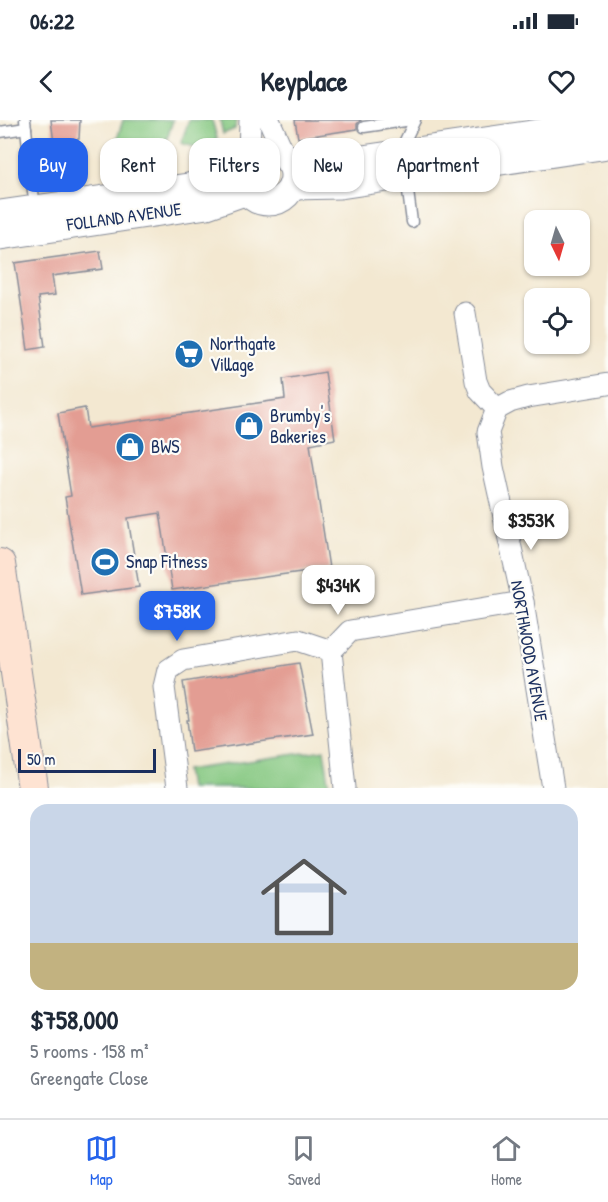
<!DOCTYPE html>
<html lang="en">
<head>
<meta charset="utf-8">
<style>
  body { margin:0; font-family:"Patrick Hand",sans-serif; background:#f6f6f7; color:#1f2937; height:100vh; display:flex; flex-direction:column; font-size:22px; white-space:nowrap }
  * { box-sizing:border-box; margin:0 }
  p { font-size:20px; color:#747a83 }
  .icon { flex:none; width:33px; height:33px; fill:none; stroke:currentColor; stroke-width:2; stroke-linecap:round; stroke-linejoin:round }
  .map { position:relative; height:668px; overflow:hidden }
  .sheet { display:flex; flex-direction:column; background:#fff; flex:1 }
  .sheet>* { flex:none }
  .guide { position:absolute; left:18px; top:18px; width:573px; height:54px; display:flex; gap:12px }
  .needle { width:39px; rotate:175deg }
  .fabs { position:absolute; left:524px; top:90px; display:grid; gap:12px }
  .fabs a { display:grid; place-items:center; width:66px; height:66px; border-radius:12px; background:#fff; box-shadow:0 2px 4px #0004; font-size:30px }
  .scale { position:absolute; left:18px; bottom:15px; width:138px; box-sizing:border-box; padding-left:6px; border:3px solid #1b2f5e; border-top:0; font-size:16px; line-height:21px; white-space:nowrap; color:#1b2f5e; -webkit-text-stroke:4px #fdfcf7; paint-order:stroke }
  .price { position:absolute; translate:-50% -51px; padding:0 14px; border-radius:12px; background:#fff; color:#222; font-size:20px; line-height:39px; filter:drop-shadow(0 2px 3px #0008) }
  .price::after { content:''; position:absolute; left:50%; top:36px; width:18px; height:14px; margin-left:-9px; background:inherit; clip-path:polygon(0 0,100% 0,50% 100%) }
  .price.selected { background:#2563eb; color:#fff }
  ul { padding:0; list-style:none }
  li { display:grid; align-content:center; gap:12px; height:318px; padding:0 30px }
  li+li { border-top:2px solid #e0e1e3 }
  li span { display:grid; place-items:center; height:186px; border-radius:18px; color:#555 }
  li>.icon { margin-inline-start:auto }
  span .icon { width:108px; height:108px; fill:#fffc; stroke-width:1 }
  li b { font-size:26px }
  .chip { padding:0 21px; border-radius:18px; background:#fff; box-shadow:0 2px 4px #0004; font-size:21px; line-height:54px }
  .chip.selected { background:#2563eb; color:#fff }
  .status { display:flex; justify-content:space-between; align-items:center; height:42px; padding:0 30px; background:#fff; direction:ltr }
  .status svg { height:16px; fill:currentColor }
  header { display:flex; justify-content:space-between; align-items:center; height:78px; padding:0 30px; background:#fff; font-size:27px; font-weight:700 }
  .menu { display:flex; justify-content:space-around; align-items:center; height:84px; border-top:2px solid #e0e1e3; background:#fff; font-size:16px; color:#747a83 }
  .menu a { display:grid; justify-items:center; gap:3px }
  .menu .selected { color:#2563eb }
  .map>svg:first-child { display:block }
  .green { fill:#84c780; stroke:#507b6f; stroke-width:1.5 }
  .building { fill:#e39d93 }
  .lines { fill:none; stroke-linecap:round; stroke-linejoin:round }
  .service-casing { stroke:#878c98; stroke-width:13 }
  .minor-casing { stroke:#878c98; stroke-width:23 }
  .tertiary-casing { stroke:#878c98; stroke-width:29 }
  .secondary-casing { stroke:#878c98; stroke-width:32 }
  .service { stroke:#fff; stroke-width:10 }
  .minor { stroke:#fff; stroke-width:21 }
  .tertiary { stroke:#fff; stroke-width:27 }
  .secondary { stroke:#fee3d2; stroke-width:30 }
  .labels { text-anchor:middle; stroke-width:4.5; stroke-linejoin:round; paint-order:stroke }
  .street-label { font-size:18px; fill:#1b2f5e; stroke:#fdfcf7 }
  .poi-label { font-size:18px; fill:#1b2f5e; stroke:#fdfcf7; text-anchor:start }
</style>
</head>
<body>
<div class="status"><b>06:22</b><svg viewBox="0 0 49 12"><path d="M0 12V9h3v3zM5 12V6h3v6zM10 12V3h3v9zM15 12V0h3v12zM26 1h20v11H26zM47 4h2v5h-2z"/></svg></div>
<header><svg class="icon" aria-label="back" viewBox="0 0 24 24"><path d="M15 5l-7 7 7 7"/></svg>Keyplace<svg class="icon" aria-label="heart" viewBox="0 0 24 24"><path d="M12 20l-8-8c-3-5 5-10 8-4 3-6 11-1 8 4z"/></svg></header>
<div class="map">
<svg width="608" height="668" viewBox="0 0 608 668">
  <rect width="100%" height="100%" fill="#fdfcf7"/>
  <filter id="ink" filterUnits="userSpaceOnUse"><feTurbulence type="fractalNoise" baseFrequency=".0167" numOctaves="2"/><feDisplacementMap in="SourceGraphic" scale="12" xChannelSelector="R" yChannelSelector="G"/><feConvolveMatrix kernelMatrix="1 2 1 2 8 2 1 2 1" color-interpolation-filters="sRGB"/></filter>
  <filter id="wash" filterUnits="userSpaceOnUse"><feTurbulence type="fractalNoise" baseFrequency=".008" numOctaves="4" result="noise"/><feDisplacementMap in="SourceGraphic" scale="24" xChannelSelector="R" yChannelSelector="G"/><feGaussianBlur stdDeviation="1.35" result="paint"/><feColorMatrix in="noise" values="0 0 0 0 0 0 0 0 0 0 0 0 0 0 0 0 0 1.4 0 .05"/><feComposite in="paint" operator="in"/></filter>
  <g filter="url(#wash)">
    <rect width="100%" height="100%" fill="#f3e8d1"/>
    <g class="green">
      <polygon points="123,0 173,0 159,43 107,51"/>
      <polygon points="189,0 212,0 217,18 208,31 181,23"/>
      <polygon points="220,0 236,0 235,9 223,14"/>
      <polygon points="324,630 330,668 189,668 186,650"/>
    </g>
    <g id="blocks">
      <g class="building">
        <polygon points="51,0 80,0 79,19 54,23"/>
        <polygon points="295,0 361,0 357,4 357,9 298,18"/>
        <polygon points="100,131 103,149 52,156 55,175 38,177 45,227 28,230 15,143"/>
        <polygon points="325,252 335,319 310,324 329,448 172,470 160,393 128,398 139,467 81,475 65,377 71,376 58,293 85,288 88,308 285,279 283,259"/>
        <polygon points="299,543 313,614 191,632 187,600 189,600 183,562"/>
      </g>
    </g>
  </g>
  <g filter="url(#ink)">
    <use href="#blocks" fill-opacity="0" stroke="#878c98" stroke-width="1.5"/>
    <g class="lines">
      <g class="service-casing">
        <g id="service">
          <polyline points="25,0 35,89"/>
          <polyline points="364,7 412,0"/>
          <polyline points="0,12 26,8"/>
          <polyline points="400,31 415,0"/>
          <polyline points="406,56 412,102"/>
        </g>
      </g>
      <g class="minor-casing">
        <g id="minor">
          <polyline points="269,0 285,36"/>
          <polyline points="249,37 250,0"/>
          <polyline points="465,193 476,261 480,271 497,289"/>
          <polyline points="177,668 164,567 168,550 183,540 298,520 331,531"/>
          <polyline points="345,668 331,531 350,511 523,482"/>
          <polyline points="553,668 523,482 493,347 488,312 497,289 510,282 528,277 608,264"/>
        </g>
      </g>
      <g class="tertiary-casing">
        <g id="tertiary">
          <circle cx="268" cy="56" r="26"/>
          <polyline points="290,43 335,43 608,3"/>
          <polyline points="292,66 340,65 608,25"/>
          <polyline points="0,94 188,67 220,59 243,47"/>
          <polyline points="0,116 207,85 247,71"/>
        </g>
      </g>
      <g class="secondary-casing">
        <polyline id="secondary" points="0,444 33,668"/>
      </g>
      <use href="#service" class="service"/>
      <use href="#minor" class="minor"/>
      <use href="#tertiary" class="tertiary"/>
      <use href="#secondary" class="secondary"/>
    </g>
  </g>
  <defs>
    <g id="supermarket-disc" transform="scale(1.5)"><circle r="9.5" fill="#1f6fb2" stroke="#fdfcf7"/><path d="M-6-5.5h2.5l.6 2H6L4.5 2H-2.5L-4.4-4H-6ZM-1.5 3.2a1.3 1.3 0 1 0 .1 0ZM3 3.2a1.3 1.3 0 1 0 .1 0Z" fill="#fff"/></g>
    <g id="shop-disc" transform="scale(1.5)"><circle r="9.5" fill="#1f6fb2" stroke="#fdfcf7"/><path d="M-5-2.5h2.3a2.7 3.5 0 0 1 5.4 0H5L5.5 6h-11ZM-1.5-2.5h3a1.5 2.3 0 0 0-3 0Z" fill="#fff"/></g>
    <g id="stadium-disc" transform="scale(1.5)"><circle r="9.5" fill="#1f6fb2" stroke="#fdfcf7"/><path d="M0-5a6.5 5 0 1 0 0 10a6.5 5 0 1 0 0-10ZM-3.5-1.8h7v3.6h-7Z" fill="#fff"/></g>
  </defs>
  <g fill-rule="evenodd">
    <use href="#supermarket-disc" x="189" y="234"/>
    <use href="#shop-disc" x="249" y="306"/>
    <use href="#shop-disc" x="130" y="327"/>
    <use href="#stadium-disc" x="105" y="442"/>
  </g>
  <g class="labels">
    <g class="street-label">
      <text transform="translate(124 97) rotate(-8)" y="6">FOLLAND AVENUE</text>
      <text transform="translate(529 531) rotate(80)" y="6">NORTHWOOD AVENUE</text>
    </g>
    <g class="poi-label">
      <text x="210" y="230">Northgate<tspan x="210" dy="21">Village</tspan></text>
      <text x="270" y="302">Brumby's<tspan x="270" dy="21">Bakeries</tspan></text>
      <text x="151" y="333">BWS</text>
      <text x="126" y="448">Snap Fitness</text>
    </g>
  </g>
</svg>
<div class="fabs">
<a><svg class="needle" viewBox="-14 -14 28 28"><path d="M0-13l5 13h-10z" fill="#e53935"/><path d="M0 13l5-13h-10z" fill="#747a83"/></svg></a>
<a><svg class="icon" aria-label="locate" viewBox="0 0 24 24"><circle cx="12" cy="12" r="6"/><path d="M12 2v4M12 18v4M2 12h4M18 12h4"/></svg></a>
</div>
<div class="scale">50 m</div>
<b class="price" style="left:531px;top:431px">$353K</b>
<b class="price" style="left:338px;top:496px">$434K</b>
<b class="price selected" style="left:177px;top:522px">$758K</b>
<div class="guide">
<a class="chip selected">Buy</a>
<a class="chip">Rent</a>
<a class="chip">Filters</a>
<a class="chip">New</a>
<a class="chip">Apartment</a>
</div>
</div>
<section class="sheet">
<ul>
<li><span style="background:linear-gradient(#c9d6e8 75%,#c2b280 0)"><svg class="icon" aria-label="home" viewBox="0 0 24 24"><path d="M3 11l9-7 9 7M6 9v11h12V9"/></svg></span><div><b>$758,000</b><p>5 rooms · 158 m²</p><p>Greengate Close</p></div></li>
</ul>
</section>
<nav class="menu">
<a class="selected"><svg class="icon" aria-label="map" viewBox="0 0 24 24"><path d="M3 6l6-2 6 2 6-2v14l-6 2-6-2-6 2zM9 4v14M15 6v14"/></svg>Map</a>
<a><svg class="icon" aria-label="saved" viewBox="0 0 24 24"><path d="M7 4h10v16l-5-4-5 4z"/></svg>Saved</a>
<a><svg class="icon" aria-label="home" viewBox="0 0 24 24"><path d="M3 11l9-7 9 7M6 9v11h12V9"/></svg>Home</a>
</nav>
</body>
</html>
